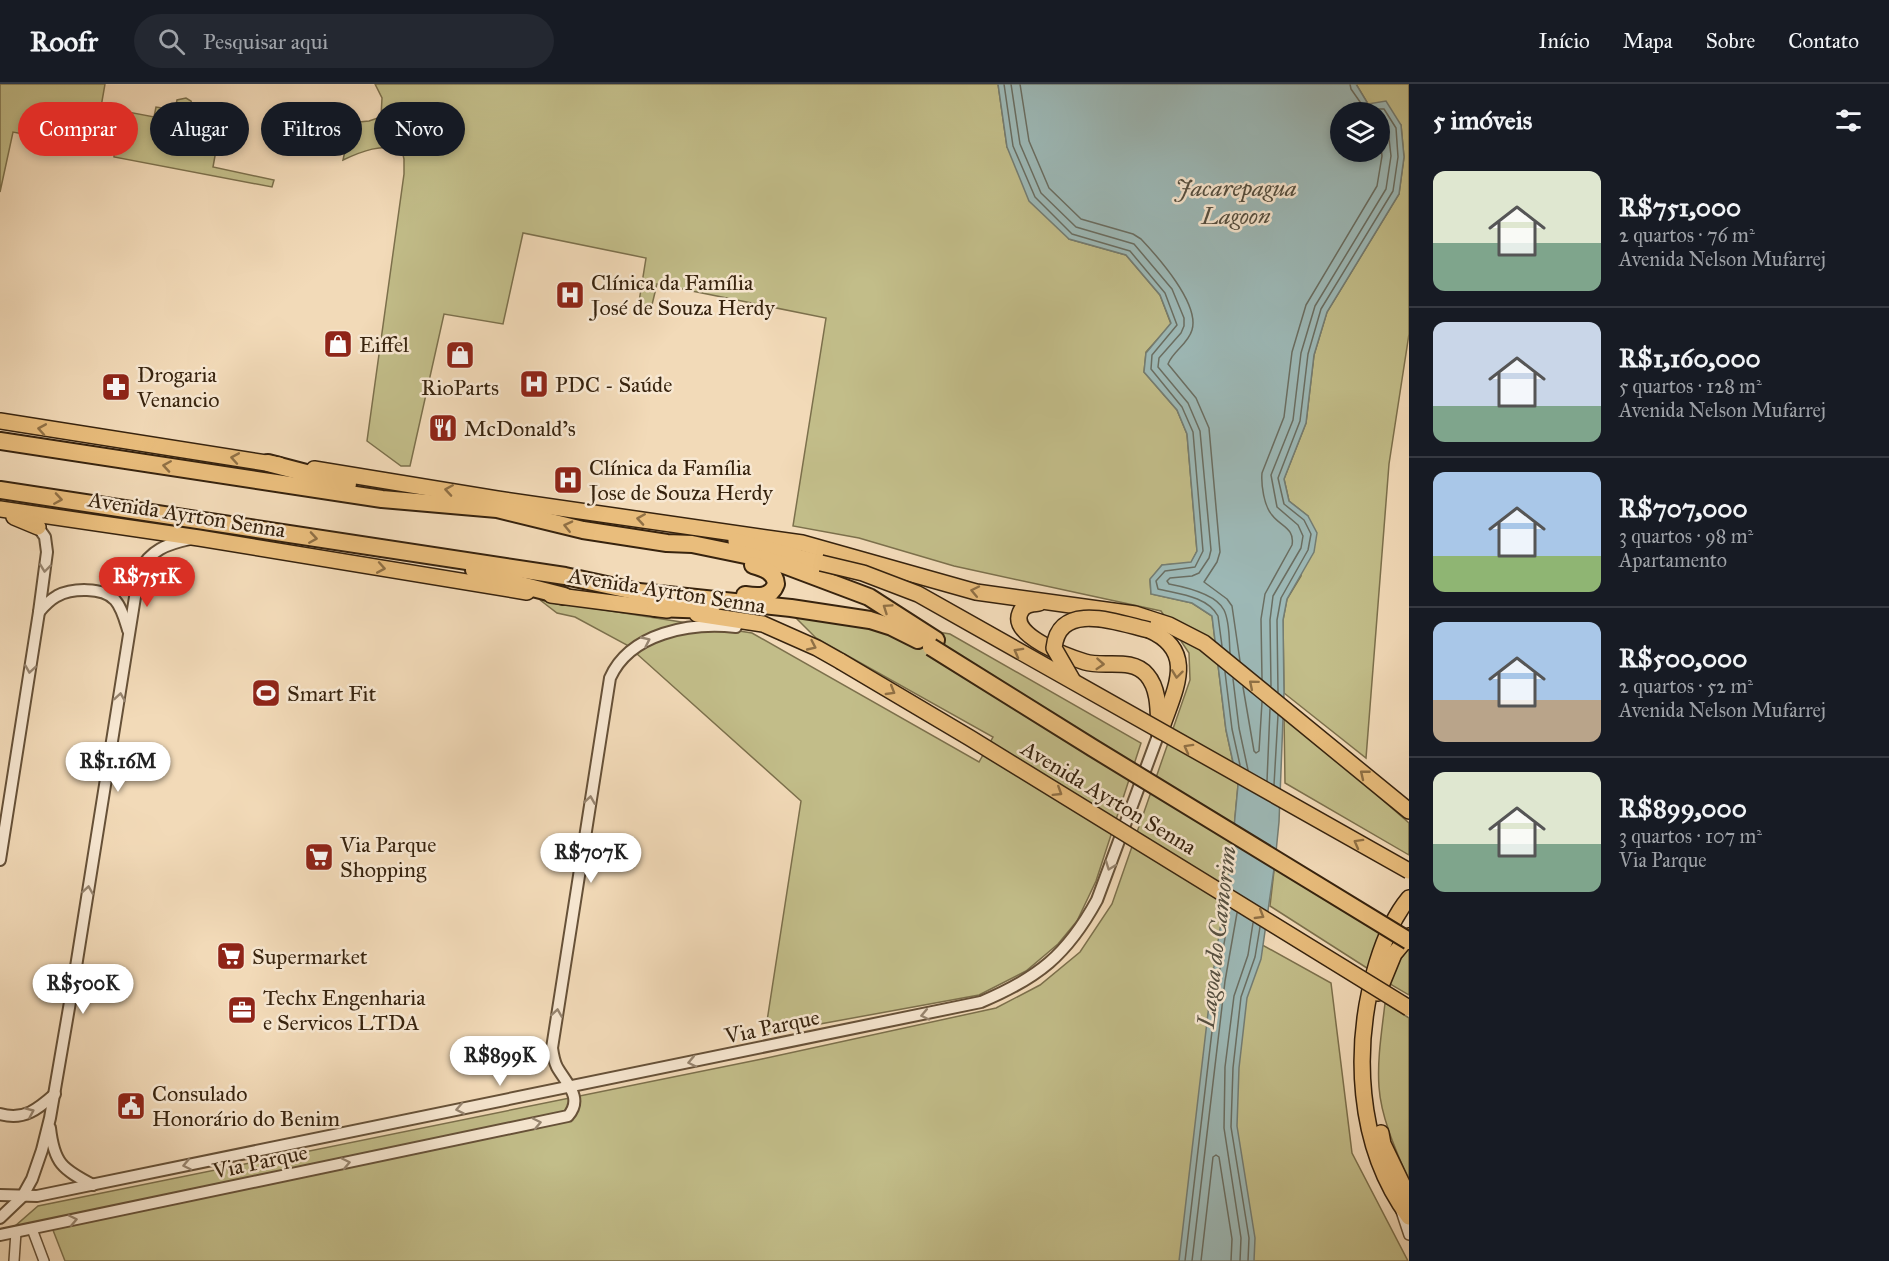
<!DOCTYPE html>
<html lang="pt">
<head>
<meta charset="utf-8">
<style>
  body { margin:0; font-family:"IM FELL Great Primer",serif; background:#242831; color:#f1f3f6; height:100vh; display:flex; flex-direction:column; font-size:22px; white-space:nowrap }
  * { box-sizing:border-box; margin:0 }
  p { font-size:20px; color:#9ea1a6 }
  .icon { flex:none; width:33px; height:33px; fill:none; stroke:currentColor; stroke-width:2; stroke-linecap:round; stroke-linejoin:round }
  .map { position:relative; flex:1; overflow:hidden }
  .side { display:flex; flex-direction:column; background:#171b24; width:480px }
  .side>* { flex:none }
  .guide { position:absolute; left:18px; top:18px; width:570px; height:54px; display:flex; gap:12px }
  .fabs { position:absolute; left:1330px; top:18px; display:grid; gap:12px }
  .fabs a { display:grid; place-items:center; width:60px; height:60px; border-radius:50%; background:#171b24; box-shadow:0 3px 9px #0003; font-size:30px }
  .price { position:absolute; translate:-50% -51px; padding:0 14px; border-radius:21px; background:#fff; color:#222; font-size:20px; line-height:39px; filter:drop-shadow(0 2px 3px #0008) }
  .price::after { content:''; position:absolute; left:50%; top:36px; width:18px; height:14px; margin-left:-9px; background:inherit; clip-path:polygon(0 0,100% 0,50% 100%) }
  .price.current { background:#d93025; color:#fff }
  ul { padding:0; list-style:none }
  li { display:flex; align-items:center; gap:18px; height:150px; padding:0 24px }
  li+li { border-top:2px solid #363941 }
  li span { display:grid; place-items:center; flex:none; width:168px; height:120px; border-radius:12px; color:#555 }
  li>.icon { margin-inline-start:auto }
  span .icon { width:72px; height:72px; fill:#fffc; stroke-width:1 }
  li b { font-size:26px }
  h2 { display:flex; justify-content:space-between; align-items:center; height:72px; padding:0 24px; font-size:26px }
  .tag { padding:0 21px; border-radius:27px; background:#171b24; box-shadow:0 3px 9px #0003; font-size:21px; line-height:54px }
  .tag.current { background:#d93025; color:#fff }
  header { display:flex; align-items:center; gap:36px; box-sizing:border-box; height:84px; padding:0 30px; background:#171b24; border-bottom:2px solid #363941 }
  header strong { font-size:28px }
  nav { display:flex; gap:33px; margin-inline-start:auto; font-size:21px }
  .search { width:420px; height:54px; background:#242831; display:flex; align-items:center; gap:15px; box-sizing:border-box; padding:0 21px; border-radius:33px; color:#9ea1a6; font-size:22px }
  main { display:flex; flex:1; min-height:0 }
  .map>svg:first-child { display:block }
  .green { fill:#c2bd89; stroke:#7c704c; stroke-width:1.5 }
  .water { fill:#9db9b7; stroke:#747d73; stroke-width:1.5; fill-rule:evenodd }
  .lines { fill:none; stroke-linecap:round; stroke-linejoin:round }
  .shore { stroke:#6a6e62; stroke-width:1.5 }
  .minor-casing { stroke:#665138; stroke-width:12 }
  .tertiary-casing { stroke:#665138; stroke-width:14 }
  .trunk-casing { stroke:#37230e; stroke-width:18 }
  .motorway-casing { stroke:#37230e; stroke-width:20 }
  .minor { stroke:#f7e7d1; stroke-width:9 }
  .tertiary { stroke:#f7e7d1; stroke-width:10 }
  .trunk { stroke:#e9bd7c; stroke-width:15 }
  .motorway { stroke:#e9bd7c; stroke-width:16 }
  .trunk-bridge-casing { stroke:#37230e; stroke-width:18; stroke-linecap:butt }
  .motorway-bridge-casing { stroke:#37230e; stroke-width:20; stroke-linecap:butt }
  .trunk-bridge { stroke:#e9bd7c; stroke-width:15 }
  .motorway-bridge { stroke:#e9bd7c; stroke-width:16 }
  .oneway { stroke:#907045 }
  .oneway2 { stroke:#978570 }
  .labels { text-anchor:middle; stroke-width:5; stroke-linejoin:round; paint-order:stroke }
  .poi-label { font-size:22px; fill:#37230e; stroke:#f7e7d1; text-anchor:start }
  .street-label { font-size:22px; fill:#37230e; stroke:#f7e7d1 }
  .water-label { font-size:24px; font-style:italic; fill:#565041; stroke:#f7e7d1 }
</style>
</head>
<body>
<header>
<strong>Roofr</strong>
<div class="search"><svg class="icon" aria-label="search" viewBox="0 0 24 24"><circle cx="10" cy="10" r="6"/><path d="M15 15l6 6"/></svg>Pesquisar aqui</div>
<nav><a>Início</a><a>Mapa</a><a>Sobre</a><a>Contato</a></nav>
</header>
<main>
<div class="map">
<svg width="1409" height="1177" viewBox="0 0 1409 1177">
  <rect width="100%" height="100%" fill="#f2dab8"/>
  <filter id="stains"><feTurbulence type="fractalNoise" baseFrequency=".00333" numOctaves="4"/><feColorMatrix values="0 0 0 0 .2 0 0 0 0 .09 0 0 0 0 .02 0 0 0 .5 -.17"/></filter>
  <radialGradient id="worn" r=".72"><stop offset=".6" stop-color="#630" stop-opacity="0"/><stop offset="1" stop-color="#630" stop-opacity=".3"/></radialGradient>
  <g class="green">
    <polygon points="0,0 105,0 101,23 154,33 156,23 175,26 177,16 186,14 191,17 195,29 222,33 213,83 274,96 272,103 114,73 114,69 93,63 13,48 0,108"/>
    <path d="M375,0h623l9,63 62,92 57,16 34,40 11,29 -25,28 -2,20 33,38 10,24 10,117 -6,12 -29,2 -12,15 1,14 41,9 20,13 14,114 12,55 -7,75 -10,62 110,61 21,170 56,108h-1343l-14,-36 -37,2 24,-21 724,-147 234,-51 44,-23 40,-33 32,-48 78,-224 -1,-27 -28,-42 -207,-45 -95,-28 -66,-12 33,-208 -169,-34 -6,25 -13,-1 8,-50 -123,-25 -20,91 -59,-10 -34,152h-9l-34,-25 37,-267v-15l-2,-8c-18,-9 -42,1 -59,9l5,-23 11,-15 10,-1 12,-4 1,-19z"/>
    <polygon points="1356,0 1409,0 1409,250 1389,380 1366,674 1284,609 1283,536 1287,515 1301,492 1308,432 1289,417 1284,395 1306,339 1314,271 1327,228 1399,110 1404,73 1401,41 1368,20"/>
    <polygon points="540,516 752,549 979,678 993,653 816,554 796,534 861,535 950,550 1141,659 1096,797 1077,837 1058,860 1026,887 979,911 765,950 801,717 627,561 575,533 557,529"/>
    <polygon points="1284,630 1409,739 1409,771 1285,699"/>
    <polygon points="1275,778 1383,842 1370,886 1270,822"/>
    <polygon points="1409,864 1409,911 1390,900 1399,877"/>
    <path d="M1385,919l24,15v163c-12,-28 -28,-63 -30,-94 -2,-28 3,-57 6,-84z"/>
  </g>
  <path class="water" d="M998,0h358l12,20 18,-3 15,24 3,32 -5,37 -72,118 -13,43 -8,68 -22,56 5,22 19,15 9,17 -3,19 -27,47 -4,21 1,73 -5,129 -4,40 -14,97 -14,39 -8,70 -2,58 18,112 -1,23h-75l33,-282 19,-119 7,-75 -12,-55 -14,-114 -20,-13 -41,-9 -1,-15 12,-14 29,-3 6,-11 -10,-117 -10,-24 -33,-38 2,-19 25,-30 -11,-28 -34,-40 -57,-16 -40,-38 -22,-54zM1341,28h39v40h-39z"/>
  <g class="lines">
    <g class="shore">
      <path d="M1004,0l9,62 22,51 37,37 58,17 35,42 12,32 -25,30 -1,14 31,38 11,25 10,119 -8,16 -30,4 -9,10 2,8c20,5 49,7 60,27l4,30"/>
      <path d="M1011,0l9,60 21,49 35,34 58,17 38,45 12,29v8l-3,7 -22,25 -1,9 30,36 12,28 11,119 -2,8 -10,15 -7,3 -22,2 -3,3 2,3c16,3 47,10 55,26 6,12 5,30 6,43"/>
      <path d="M1020,0l9,57 20,47 32,31 52,15 8,5c17,18 59,65 51,91 -4,14 -19,21 -24,34l28,34 13,30 11,124 -3,10 -13,20 23,17 5,7 8,55"/>
      <polyline points="1225,588 1232,645 1240,681"/>
      <polyline points="1233,595 1239,644 1248,686"/>
      <path d="M1262,595l-1,-60 4,-25 27,-49c3,-17 -11,-18 -20,-30 -8,-9 -11,-30 -10,-42l22,-56 8,-65 14,-47 71,-119 5,-30 -2,-17"/>
      <polyline points="1271,602 1270,536 1273,512 1301,464 1303,452 1298,441 1277,423 1271,391 1293,336 1301,269 1315,222 1386,105 1391,72 1388,46 1380,33"/>
      <polyline points="1243,603 1254,667 1256,669 1259,667 1262,618"/>
      <polyline points="1278,608 1277,536 1281,514 1308,466 1311,450 1304,436 1284,420 1278,394 1300,337 1308,270 1321,225 1393,107 1398,73 1396,44 1384,25 1365,25 1351,5 1350,0"/>
      <polyline points="1267,697 1270,625"/>
      <polyline points="1274,701 1278,631"/>
      <polyline points="1185,1177 1218,896 1230,824"/>
      <polyline points="1192,1177 1225,897 1237,829"/>
      <polyline points="1201,1177 1213,1073 1216,1071 1219,1073 1232,1155 1231,1177"/>
      <polyline points="1240,1177 1241,1154 1224,1044 1225,983 1234,912 1248,871 1253,839"/>
      <polyline points="1248,1177 1249,1154 1231,1043 1233,984 1241,913 1255,873 1260,843"/>
    </g>
    <g class="minor-casing">
      <g id="minor">
        <polyline points="1401,1127 1409,1151"/>
        <polyline points="32,1145 44,1177"/>
        <polyline points="14,1177 16,1148"/>
      </g>
    </g>
    <g class="tertiary-casing">
      <g id="tertiary">
        <path d="M39,528c5,-6 11,-12 18,-16 15,-8 46,-9 58,4 7,8 10,20 13,30"/>
        <polyline points="0,776 39,528 47,468 45,453 38,443"/>
        <path d="M0,1030c24,7 38,-5 55,-20"/>
        <path d="M50,1044c4,35 12,41 43,57"/>
        <path d="M0,1111l37,1 944,-194c57,-24 86,-47 116,-102l62,-167"/>
        <path d="M0,1134l22,-21 10,-18 10,-29 8,-32 25,-145 64,-401c11,-22 28,-28 51,-33"/>
        <path d="M0,1151l568,-119c16,-18 -2,-33 -11,-49 -3,-6 -4,-12 -5,-19l58,-370c20,-45 80,-56 126,-51"/>
      </g>
    </g>
    <g class="trunk-casing">
      <g id="trunk">
        <polyline points="0,337 279,381"/>
        <polyline points="314,385 497,415 802,459 976,508 1135,530 1169,541 1204,559 1409,727"/>
        <polyline points="0,425 199,454 527,508"/>
        <polyline points="14,433 38,443"/>
        <polyline points="736,457 821,479"/>
        <polyline points="551,511 667,526"/>
        <path d="M1039,519c-9,1 -16,2 -19,10 -10,23 49,44 65,49 19,6 47,-5 62,13 13,15 11,39 12,58"/>
        <polyline points="697,530 763,540 817,564 840,577"/>
        <path d="M1149,546c48,21 26,59 13,97"/>
        <path d="M1409,814c-16,19 -25,42 -32,65 -25,83 -21,183 32,254"/>
        <polyline points="1378,909 1394,870 1409,852"/>
        <polyline points="1381,1049 1383,1060 1409,1114"/>
      </g>
    </g>
    <g class="motorway-casing">
      <g id="motorway">
        <polyline points="0,357 382,415 497,425 583,446 667,459 692,460 755,473 784,481 869,513 936,556"/>
        <polyline points="268,379 348,400"/>
        <polyline points="0,406 565,492 639,508 791,524 870,536 892,543 918,556"/>
        <polyline points="474,486 517,500 564,512"/>
        <path d="M745,511c13,2 26,3 31,-11 -1,-12 -12,-16 -23,-19"/>
        <polyline points="655,524 711,526"/>
      </g>
    </g>
    <use href="#minor" class="minor"/>
    <use href="#tertiary" class="tertiary"/>
    <use href="#trunk" class="trunk"/>
    <use href="#motorway" class="motorway"/>
    <g class="trunk-bridge-casing">
      <g id="trunk-bridge">
        <polyline points="821,479 863,489 918,510 1409,787"/>
        <polyline points="840,577 970,654 1409,924"/>
        <path d="M1073,597l-19,-33c5,-48 64,-25 95,-18"/>
      </g>
    </g>
    <g class="motorway-bridge-casing">
      <polyline id="motorway-bridge" points="931,563 1093,664 1409,857"/>
    </g>
    <use href="#trunk-bridge" class="trunk-bridge"/>
    <use href="#motorway-bridge" class="motorway-bridge"/>
  </g>
  <defs><path id="oneway-chevron" d="M-2-3.5L2.5 0L-2 3.5" fill="none" stroke-width="1.6" stroke-linecap="round" stroke-linejoin="round" transform="scale(1.5)"/></defs>
  <g class="oneway">
    <use href="#oneway-chevron" transform="translate(42 345) rotate(-170)"/>
    <use href="#oneway-chevron" transform="translate(235 374) rotate(-170)"/>
    <use href="#oneway-chevron" transform="translate(167 382) rotate(-171)"/>
    <use href="#oneway-chevron" transform="translate(449 406) rotate(-171)"/>
    <use href="#oneway-chevron" transform="translate(58 415) rotate(9)"/>
    <use href="#oneway-chevron" transform="translate(641 435) rotate(-171)"/>
    <use href="#oneway-chevron" transform="translate(568 442) rotate(-167)"/>
    <use href="#oneway-chevron" transform="translate(313 454) rotate(9)"/>
    <use href="#oneway-chevron" transform="translate(381 484) rotate(10)"/>
    <use href="#oneway-chevron" transform="translate(975 507) rotate(-168)"/>
    <use href="#oneway-chevron" transform="translate(887 524) rotate(-146)"/>
    <use href="#oneway-chevron" transform="translate(812 562) rotate(25)"/>
    <use href="#oneway-chevron" transform="translate(1018 568) rotate(-151)"/>
    <use href="#oneway-chevron" transform="translate(1100 580) rotate(4)"/>
    <use href="#oneway-chevron" transform="translate(1177 590) rotate(97)"/>
    <use href="#oneway-chevron" transform="translate(1253 600) rotate(-140)"/>
    <use href="#oneway-chevron" transform="translate(891 607) rotate(31)"/>
    <use href="#oneway-chevron" transform="translate(1188 664) rotate(-151)"/>
    <use href="#oneway-chevron" transform="translate(1364 690) rotate(-141)"/>
    <use href="#oneway-chevron" transform="translate(1058 708) rotate(32)"/>
    <use href="#oneway-chevron" transform="translate(1358 759) rotate(-151)"/>
    <use href="#oneway-chevron" transform="translate(1260 831) rotate(31)"/>
  </g>
  <g class="oneway2">
    <use href="#oneway-chevron" transform="translate(45 484) rotate(97)"/>
    <use href="#oneway-chevron" transform="translate(646 557) rotate(-25)"/>
    <use href="#oneway-chevron" transform="translate(30 585) rotate(99)"/>
    <use href="#oneway-chevron" transform="translate(120 613) rotate(-81)"/>
    <use href="#oneway-chevron" transform="translate(590 716) rotate(-81)"/>
    <use href="#oneway-chevron" transform="translate(1110 782) rotate(111)"/>
    <use href="#oneway-chevron" transform="translate(88 806) rotate(-81)"/>
    <use href="#oneway-chevron" transform="translate(557 929) rotate(-81)"/>
    <use href="#oneway-chevron" transform="translate(925 931) rotate(168)"/>
    <use href="#oneway-chevron" transform="translate(692 978) rotate(168)"/>
    <use href="#oneway-chevron" transform="translate(460 1025) rotate(169)"/>
    <use href="#oneway-chevron" transform="translate(30 1028) rotate(-24)"/>
    <use href="#oneway-chevron" transform="translate(537 1039) rotate(-12)"/>
    <use href="#oneway-chevron" transform="translate(346 1079) rotate(-12)"/>
    <use href="#oneway-chevron" transform="translate(187 1081) rotate(168)"/>
    <use href="#oneway-chevron" transform="translate(73 1136) rotate(-12)"/>
  </g>
  <defs>
    <g id="hospital-square" transform="scale(1.5)"><rect x="-9" y="-9" width="18" height="18" rx="4" fill="#8f2418" stroke="#f7e7d1"/><path d="M-5-5h3v3.5h4V-5h3V5h-3V1.5h-4V5h-3Z" fill="#fff"/></g>
    <g id="shop-square" transform="scale(1.5)"><rect x="-9" y="-9" width="18" height="18" rx="4" fill="#8f2418" stroke="#f7e7d1"/><path d="M-5-2.5h2.3a2.7 3.5 0 0 1 5.4 0H5L5.5 6h-11ZM-1.5-2.5h3a1.5 2.3 0 0 0-3 0Z" fill="#fff"/></g>
    <g id="pharmacy-square" transform="scale(1.5)"><rect x="-9" y="-9" width="18" height="18" rx="4" fill="#8f2418" stroke="#f7e7d1"/><path d="M-2-6h4v4h4v4h-4v4h-4v-4h-4v-4h4Z" fill="#fff"/></g>
    <g id="restaurant-square" transform="scale(1.5)"><rect x="-9" y="-9" width="18" height="18" rx="4" fill="#8f2418" stroke="#f7e7d1"/><path d="M-5-6h1v4h1v-4h1v4h1v-4h1v5L-1.5 .5V6h-2V.5L-5-1ZM5-6V6H3V1.5H1.5Q1.5-4 5-6Z" fill="#fff"/></g>
    <g id="stadium-square" transform="scale(1.5)"><rect x="-9" y="-9" width="18" height="18" rx="4" fill="#8f2418" stroke="#f7e7d1"/><path d="M0-5a6.5 5 0 1 0 0 10a6.5 5 0 1 0 0-10ZM-3.5-1.8h7v3.6h-7Z" fill="#fff"/></g>
    <g id="supermarket-square" transform="scale(1.5)"><rect x="-9" y="-9" width="18" height="18" rx="4" fill="#8f2418" stroke="#f7e7d1"/><path d="M-6-5.5h2.5l.6 2H6L4.5 2H-2.5L-4.4-4H-6ZM-1.5 3.2a1.3 1.3 0 1 0 .1 0ZM3 3.2a1.3 1.3 0 1 0 .1 0Z" fill="#fff"/></g>
    <g id="office-square" transform="scale(1.5)"><rect x="-9" y="-9" width="18" height="18" rx="4" fill="#8f2418" stroke="#f7e7d1"/><path d="M-6-3h4V-5.5h4V-3h4V5H-6ZM-1-4.5V-3h2v-1.5ZM-6 0V1H6V0Z" fill="#fff"/></g>
    <g id="civic-square" transform="scale(1.5)"><rect x="-9" y="-9" width="18" height="18" rx="4" fill="#8f2418" stroke="#f7e7d1"/><path d="M-.6-6.5H3V-4.5H.6V-3L4-1V1h2V6H-6V1h2V-1L-.6-3ZM-1.2 2.5V6h2.4V2.5Z" fill="#fff"/></g>
  </defs>
  <g fill-rule="evenodd">
    <use href="#hospital-square" x="570" y="211"/>
    <use href="#shop-square" x="338" y="260"/>
    <use href="#shop-square" x="460" y="271"/>
    <use href="#hospital-square" x="534" y="300"/>
    <use href="#pharmacy-square" x="116" y="303"/>
    <use href="#restaurant-square" x="443" y="344"/>
    <use href="#hospital-square" x="568" y="396"/>
    <use href="#stadium-square" x="266" y="609"/>
    <use href="#supermarket-square" x="319" y="773"/>
    <use href="#supermarket-square" x="231" y="872"/>
    <use href="#office-square" x="242" y="926"/>
    <use href="#civic-square" x="131" y="1022"/>
  </g>
  <g class="labels">
    <g class="poi-label">
      <text x="591" y="206">Clínica da Família<tspan x="591" dy="25">José de Souza Herdy</tspan></text>
      <text x="359" y="268">Eiffel</text>
      <text x="137" y="298">Drogaria<tspan x="137" dy="25">Venancio</tspan></text>
      <text x="555" y="308">PDC - Saúde</text>
      <text x="460" y="311" text-anchor="middle">RioParts</text>
      <text x="464" y="352">McDonald's</text>
      <text x="589" y="391">Clínica da Família<tspan x="589" dy="25">Jose de Souza Herdy</tspan></text>
      <text x="287" y="617">Smart Fit</text>
      <text x="340" y="768">Via Parque<tspan x="340" dy="25">Shopping</tspan></text>
      <text x="252" y="880">Supermarket</text>
      <text x="263" y="921">Techx Engenharia<tspan x="263" dy="25">e Servicos LTDA</tspan></text>
      <text x="152" y="1017">Consulado<tspan x="152" dy="25">Honorário do Benim</tspan></text>
    </g>
    <g class="street-label">
      <text transform="translate(187 430) rotate(9)" y="8">Avenida Ayrton Senna</text>
      <text transform="translate(667 506) rotate(9)" y="8">Avenida Ayrton Senna</text>
      <text transform="translate(1109 713) rotate(31)" y="8">Avenida Ayrton Senna</text>
      <text transform="translate(772 942) rotate(-12)" y="8">Via Parque</text>
      <text transform="translate(260 1077) rotate(-12)" y="8">Via Parque</text>
    </g>
    <g class="water-label">
      <text x="1236" y="112">Jacarepagua<tspan x="1236" dy="28">Lagoon</tspan></text>
      <text transform="translate(1217 853) rotate(-83)" y="8">Lagoa do Camorim</text>
    </g>
  </g>
  <rect width="100%" height="100%" filter="url(#stains)"/>
  <rect width="100%" height="100%" fill="url(#worn)"/>
</svg>
<div class="fabs">
<a><svg class="icon" aria-label="layers" viewBox="0 0 24 24"><path d="M12 4l9 5-9 5-9-5zM3 14l9 5 9-5"/></svg></a>
</div>
<b class="price current" style="left:147px;top:524px">R$751K</b>
<b class="price" style="left:118px;top:709px">R$1.16M</b>
<b class="price" style="left:591px;top:800px">R$707K</b>
<b class="price" style="left:83px;top:931px">R$500K</b>
<b class="price" style="left:500px;top:1003px">R$899K</b>
<div class="guide">
<a class="tag current">Comprar</a>
<a class="tag">Alugar</a>
<a class="tag">Filtros</a>
<a class="tag">Novo</a>
</div>
</div>
<section class="side">
<h2>5 imóveis<svg class="icon" aria-label="filters" viewBox="0 0 24 24"><path d="M4 7h16M4 17h16"/><circle cx="9" cy="7" r="2"/><circle cx="15" cy="17" r="2"/></svg></h2>
<ul>
<li><span style="background:linear-gradient(#dfe7d0 60%,#7fa58c 0)"><svg class="icon" aria-label="home" viewBox="0 0 24 24"><path d="M3 11l9-7 9 7M6 9v11h12V9"/></svg></span><div><b>R$751,000</b><p>2 quartos · 76 m²</p><p>Avenida Nelson Mufarrej</p></div></li>
<li><span style="background:linear-gradient(#c9d6e8 70%,#7fa58c 0)"><svg class="icon" aria-label="home" viewBox="0 0 24 24"><path d="M3 11l9-7 9 7M6 9v11h12V9"/></svg></span><div><b>R$1,160,000</b><p>5 quartos · 128 m²</p><p>Avenida Nelson Mufarrej</p></div></li>
<li><span style="background:linear-gradient(#a9c7e8 70%,#8fb573 0)"><svg class="icon" aria-label="home" viewBox="0 0 24 24"><path d="M3 11l9-7 9 7M6 9v11h12V9"/></svg></span><div><b>R$707,000</b><p>3 quartos · 98 m²</p><p>Apartamento</p></div></li>
<li><span style="background:linear-gradient(#a9c7e8 65%,#b9a48a 0)"><svg class="icon" aria-label="home" viewBox="0 0 24 24"><path d="M3 11l9-7 9 7M6 9v11h12V9"/></svg></span><div><b>R$500,000</b><p>2 quartos · 52 m²</p><p>Avenida Nelson Mufarrej</p></div></li>
<li><span style="background:linear-gradient(#dfe7d0 60%,#7fa58c 0)"><svg class="icon" aria-label="home" viewBox="0 0 24 24"><path d="M3 11l9-7 9 7M6 9v11h12V9"/></svg></span><div><b>R$899,000</b><p>3 quartos · 107 m²</p><p>Via Parque</p></div></li>
</ul>
</section>
</main>
</body>
</html>
